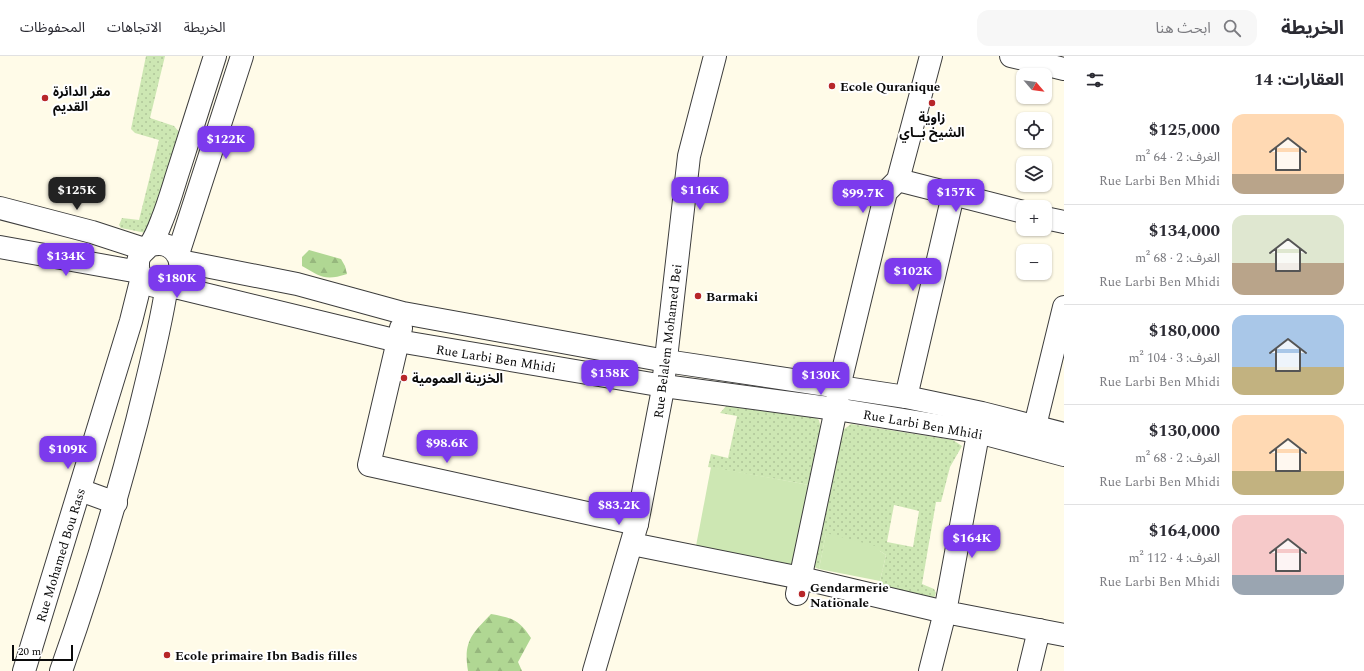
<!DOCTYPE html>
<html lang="ar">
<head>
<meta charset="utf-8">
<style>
  body { margin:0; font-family:Spectral,"Noto Sans Arabic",serif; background:#f7f7f7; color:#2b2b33; direction:rtl; height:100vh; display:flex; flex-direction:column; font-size:15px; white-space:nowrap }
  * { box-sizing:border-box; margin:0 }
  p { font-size:13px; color:#7c7c81 }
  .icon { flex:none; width:22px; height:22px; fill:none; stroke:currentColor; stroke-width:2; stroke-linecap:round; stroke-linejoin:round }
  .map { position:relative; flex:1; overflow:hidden; direction:ltr }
  .side { display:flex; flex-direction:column; background:#fff; width:300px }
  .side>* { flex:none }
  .needle { width:26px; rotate:118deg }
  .tools { position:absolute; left:1016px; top:12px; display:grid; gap:8px }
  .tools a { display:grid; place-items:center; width:36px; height:36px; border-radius:8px; background:#fff; box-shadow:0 1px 3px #0004; font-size:20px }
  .scale { position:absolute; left:12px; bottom:10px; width:61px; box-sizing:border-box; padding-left:4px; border:2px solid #0a0a0a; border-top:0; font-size:11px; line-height:14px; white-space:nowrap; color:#0a0a0a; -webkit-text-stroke:3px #fff; paint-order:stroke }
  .price { position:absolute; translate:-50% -34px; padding:0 9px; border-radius:8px; background:#7c3aed; color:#fff; font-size:13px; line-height:26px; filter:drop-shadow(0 1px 2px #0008) }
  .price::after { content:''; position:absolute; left:50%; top:24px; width:12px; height:9px; margin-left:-6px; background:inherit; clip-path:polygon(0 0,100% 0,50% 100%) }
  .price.active { background:#222; color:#fff }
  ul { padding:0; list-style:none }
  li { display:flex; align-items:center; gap:12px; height:100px; padding:0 20px }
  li+li { border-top:1px solid #e1e1e2 }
  li span { display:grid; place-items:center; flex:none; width:112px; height:80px; border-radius:12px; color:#555 }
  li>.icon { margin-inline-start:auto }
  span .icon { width:48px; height:48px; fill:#fffc; stroke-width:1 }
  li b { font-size:17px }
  h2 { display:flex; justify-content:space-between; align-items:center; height:48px; padding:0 20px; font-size:17px }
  header { display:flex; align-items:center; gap:24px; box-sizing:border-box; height:56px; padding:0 20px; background:#fff; border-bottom:1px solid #e1e1e2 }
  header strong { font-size:19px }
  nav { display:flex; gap:22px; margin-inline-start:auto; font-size:14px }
  .search { width:280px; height:36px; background:#f7f7f7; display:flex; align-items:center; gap:10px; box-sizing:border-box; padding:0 14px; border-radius:12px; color:#7c7c81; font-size:15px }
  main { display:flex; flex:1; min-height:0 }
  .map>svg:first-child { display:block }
  .grass { fill:url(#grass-dots); fill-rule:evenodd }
  .forest { fill:url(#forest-firs) }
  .garden { fill:#cde7b3 }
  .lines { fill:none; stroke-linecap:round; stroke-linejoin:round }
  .minor-casing { stroke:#3d3d3d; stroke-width:24 }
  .minor { stroke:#fff; stroke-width:22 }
  .poi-dot { fill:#b72629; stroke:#fff; stroke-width:1.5 }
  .labels { text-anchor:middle; stroke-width:4; stroke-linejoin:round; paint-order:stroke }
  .poi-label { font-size:13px; font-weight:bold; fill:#0a0a0a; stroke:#fff; text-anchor:start }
  .street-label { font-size:13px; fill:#0a0a0a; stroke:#fff }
</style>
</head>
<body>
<header>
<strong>الخريطة</strong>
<div class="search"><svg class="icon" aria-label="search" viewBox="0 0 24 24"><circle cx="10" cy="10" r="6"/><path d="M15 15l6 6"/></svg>ابحث هنا</div>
<nav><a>الخريطة</a><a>الاتجاهات</a><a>المحفوظات</a></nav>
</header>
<main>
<section class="side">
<h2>العقارات: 14<svg class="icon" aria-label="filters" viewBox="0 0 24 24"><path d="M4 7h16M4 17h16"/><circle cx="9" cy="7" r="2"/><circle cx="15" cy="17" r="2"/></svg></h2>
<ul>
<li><span style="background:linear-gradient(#ffd9b3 75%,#b9a48a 0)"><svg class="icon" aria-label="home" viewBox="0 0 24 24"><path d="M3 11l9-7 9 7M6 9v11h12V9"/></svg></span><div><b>$125,000</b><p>الغرف: 2 · 64 m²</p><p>Rue Larbi Ben Mhidi</p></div></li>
<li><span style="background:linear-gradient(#dfe7d0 60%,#b9a48a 0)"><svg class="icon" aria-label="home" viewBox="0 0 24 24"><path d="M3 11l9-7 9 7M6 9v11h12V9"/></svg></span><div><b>$134,000</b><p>الغرف: 2 · 68 m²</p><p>Rue Larbi Ben Mhidi</p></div></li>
<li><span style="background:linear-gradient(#a9c7e8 65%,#c2b280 0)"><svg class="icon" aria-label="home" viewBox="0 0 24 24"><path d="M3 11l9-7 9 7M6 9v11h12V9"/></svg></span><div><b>$180,000</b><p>الغرف: 3 · 104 m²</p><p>Rue Larbi Ben Mhidi</p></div></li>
<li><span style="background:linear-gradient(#ffd9b3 70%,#c2b280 0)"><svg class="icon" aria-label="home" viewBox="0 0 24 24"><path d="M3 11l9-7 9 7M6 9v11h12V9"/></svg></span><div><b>$130,000</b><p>الغرف: 2 · 68 m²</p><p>Rue Larbi Ben Mhidi</p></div></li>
<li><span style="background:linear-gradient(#f6c9c9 75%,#9aa5b1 0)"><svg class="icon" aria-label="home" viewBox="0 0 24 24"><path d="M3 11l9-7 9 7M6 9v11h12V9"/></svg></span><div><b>$164,000</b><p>الغرف: 4 · 112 m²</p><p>Rue Larbi Ben Mhidi</p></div></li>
</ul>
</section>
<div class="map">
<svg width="1064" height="615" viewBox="0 0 1064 615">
  <defs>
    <pattern id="grass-dots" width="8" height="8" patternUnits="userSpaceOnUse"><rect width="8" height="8" fill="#cde7b3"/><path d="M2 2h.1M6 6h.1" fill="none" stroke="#afc599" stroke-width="1.8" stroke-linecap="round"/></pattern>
    <pattern id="forest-firs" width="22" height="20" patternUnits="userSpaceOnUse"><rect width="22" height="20" fill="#b0d793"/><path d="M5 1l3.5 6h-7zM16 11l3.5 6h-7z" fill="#96b77d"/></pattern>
  </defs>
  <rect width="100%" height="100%" fill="#fffbe8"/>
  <g class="grass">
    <polygon points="146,0 165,0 150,62 174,70 179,76 178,88 146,177 121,172 119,169 122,162 139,164 159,84 135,77 131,73"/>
    <polygon points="727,349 813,360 819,364 821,373 809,429 708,411 711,398 728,402 737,360 720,357"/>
    <path d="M851,368l102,16 9,6 -12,21 -9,35h-5l-14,82 12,5 2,4 -2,5 -53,-12 -1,-5 6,-26 -6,-4 -54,-17 -7,35 -5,-2 29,-137zM894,449l25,6 -6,36 -26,-5z"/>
  </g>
  <g class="forest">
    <path d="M309,194l32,9 4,7 2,8c-22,7 -26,3 -45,-8v-9z"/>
    <path d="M491,558c22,4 28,6 40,24l-13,24 4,9h-54c-5,-30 4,-37 23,-57z"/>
  </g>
  <g class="garden">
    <polygon points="711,411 809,429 794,509 696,490"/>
    <polygon points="826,477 879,491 880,495 886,499 880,525 819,513"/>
  </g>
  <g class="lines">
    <g class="minor-casing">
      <g id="minor">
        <polyline points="1011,0 1064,13"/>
        <polyline points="898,124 1023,156"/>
        <polyline points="0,152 92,176 144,193"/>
        <polyline points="1045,162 1064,166"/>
        <path d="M149,190c29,-11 44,28 18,39 -14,6 -30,-6 -29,-21 0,-10 6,-12 12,-19 5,-7 9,-17 12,-25 7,-17 12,-36 18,-54 12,-37 23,-73 35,-110"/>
        <polyline points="0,191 139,216"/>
        <polyline points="178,198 242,0"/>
        <polyline points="180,205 297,228 403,257 666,305 906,341 982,357 1064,378"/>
        <polyline points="401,272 369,409 637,468"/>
        <polyline points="906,341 953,139"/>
        <polyline points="981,362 945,556 1064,579"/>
        <polyline points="1032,382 1064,251"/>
        <polyline points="80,434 116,447"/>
        <polyline points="632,488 801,522 945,556 930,615"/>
        <polyline points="797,538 836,353 839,331 886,136 898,124 931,0"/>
        <polyline points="24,615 131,265 142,221"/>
        <path d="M61,615c29,-82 54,-165 76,-250 11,-45 23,-90 30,-136l231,56 266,45 172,23 142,23 86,23"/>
        <polyline points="594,615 637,468 662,338 689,100 715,0"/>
        <polyline points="1029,615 1039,574"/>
      </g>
    </g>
    <use href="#minor" class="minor"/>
  </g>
  <g class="poi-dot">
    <circle cx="832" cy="30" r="4"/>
    <circle cx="45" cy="42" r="4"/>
    <circle cx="932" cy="47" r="4"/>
    <circle cx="698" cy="240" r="4"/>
    <circle cx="404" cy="322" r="4"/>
    <circle cx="802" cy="538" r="4"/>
    <circle cx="167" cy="599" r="4"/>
  </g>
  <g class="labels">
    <g class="poi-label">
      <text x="840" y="35">Ecole Quranique</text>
      <text x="53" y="40">مقر الدائرة<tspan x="53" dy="15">القديم</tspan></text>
      <text x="932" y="66" text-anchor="middle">زاوية<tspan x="932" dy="15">الشيخ بــاي</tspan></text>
      <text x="706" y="245">Barmaki</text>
      <text x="412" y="327">الخزينة العمومية</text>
      <text x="810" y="536">Gendarmerie<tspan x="810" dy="15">Nationale</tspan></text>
      <text x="175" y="604">Ecole primaire Ibn Badis filles</text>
    </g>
    <g class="street-label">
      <text transform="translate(667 285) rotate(-83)" y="5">Rue Belalem Mohamed Bei</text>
      <text transform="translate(496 302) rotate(9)" y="5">Rue Larbi Ben Mhidi</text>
      <text transform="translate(923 368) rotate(10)" y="5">Rue Larbi Ben Mhidi</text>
      <text transform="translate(60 499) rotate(-73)" y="5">Rue Mohamed Bou Rass</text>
    </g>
  </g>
</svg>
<div class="tools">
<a><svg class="needle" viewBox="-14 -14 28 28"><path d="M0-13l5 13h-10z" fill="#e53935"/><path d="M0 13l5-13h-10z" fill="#7c7c81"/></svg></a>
<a><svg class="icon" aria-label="locate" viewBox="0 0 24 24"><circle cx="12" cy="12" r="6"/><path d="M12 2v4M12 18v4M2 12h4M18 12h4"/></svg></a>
<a><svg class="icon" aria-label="layers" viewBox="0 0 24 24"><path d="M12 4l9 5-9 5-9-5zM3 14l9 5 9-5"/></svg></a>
<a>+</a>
<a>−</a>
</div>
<div class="scale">20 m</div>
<b class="price" style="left:226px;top:104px">$122K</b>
<b class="price active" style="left:77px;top:155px">$125K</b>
<b class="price" style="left:700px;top:155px">$116K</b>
<b class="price" style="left:956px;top:157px">$157K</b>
<b class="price" style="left:863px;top:158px">$99.7K</b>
<b class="price" style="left:66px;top:221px">$134K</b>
<b class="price" style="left:913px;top:236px">$102K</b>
<b class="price" style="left:177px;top:243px">$180K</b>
<b class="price" style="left:610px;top:338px">$158K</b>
<b class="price" style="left:821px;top:340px">$130K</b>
<b class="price" style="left:447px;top:408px">$98.6K</b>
<b class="price" style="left:68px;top:414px">$109K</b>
<b class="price" style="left:619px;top:470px">$83.2K</b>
<b class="price" style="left:972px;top:503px">$164K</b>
</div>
</main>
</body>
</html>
